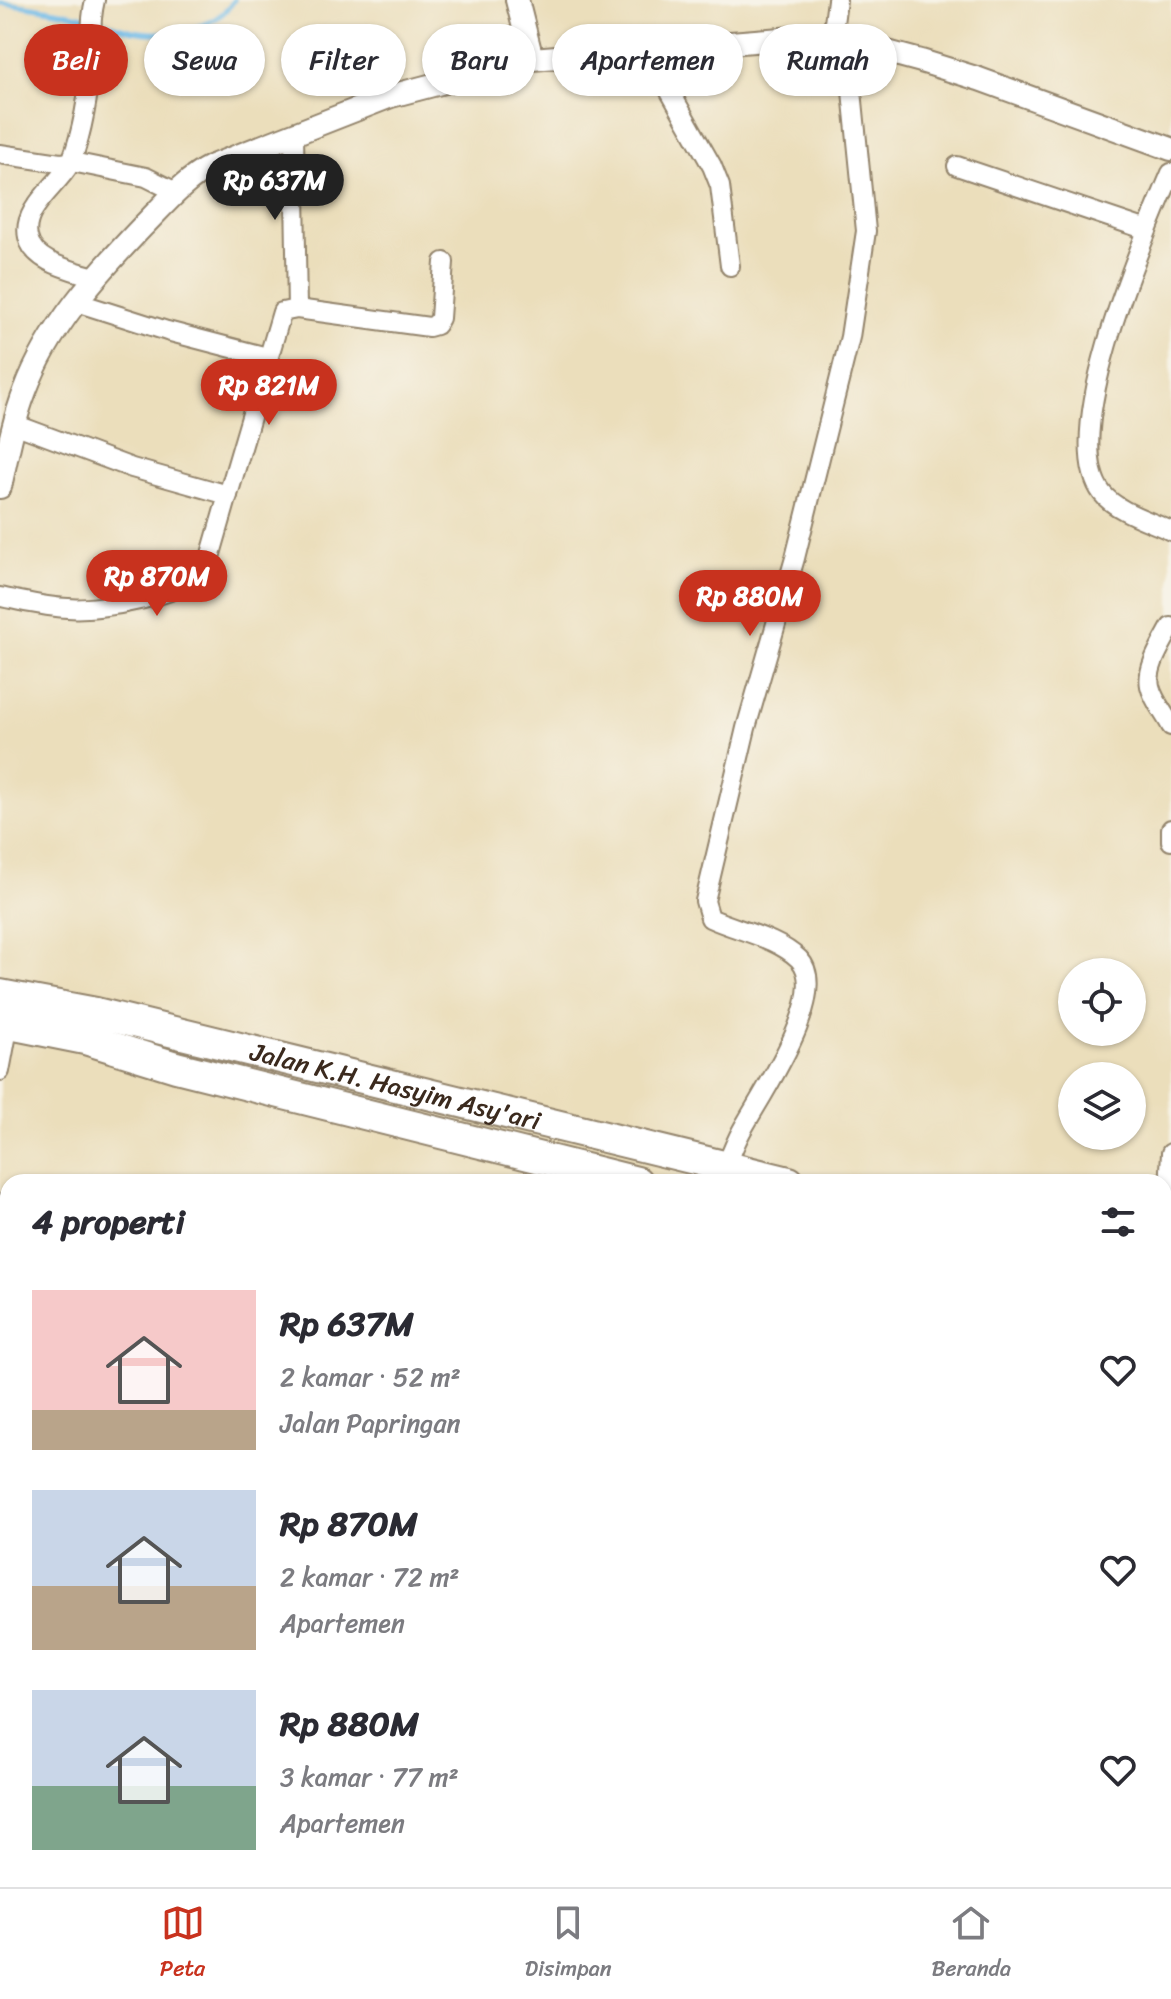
<!DOCTYPE html>
<html lang="id">
<head>
<meta charset="utf-8">
<style>
  body { margin:0; font-family:Sriracha,sans-serif; background:#f2f2f3; color:#2b2b33; height:100vh; display:flex; flex-direction:column; font-size:30px; white-space:nowrap }
  * { box-sizing:border-box; margin:0 }
  p { font-size:26px; color:#7c7c81 }
  .icon { flex:none; width:44px; height:44px; fill:none; stroke:currentColor; stroke-width:2; stroke-linecap:round; stroke-linejoin:round }
  .map { position:relative; flex:1; overflow:hidden }
  .side { position:absolute; left:0px; top:1174px; width:1172px; height:714px; display:flex; flex-direction:column; background:#fff; border-radius:24px 24px 0 0; box-shadow:0 2px 6px #0004 }
  .side>* { flex:none }
  .banner { position:absolute; left:24px; top:24px; width:1124px; height:72px; display:flex; gap:16px }
  .buttons { position:absolute; left:1058px; top:958px; display:grid; gap:16px }
  .buttons a { display:grid; place-items:center; width:88px; height:88px; border-radius:50%; background:#fff; box-shadow:0 2px 6px #0004; font-size:40px }
  .price { position:absolute; translate:-50% -68px; padding:0 18px; border-radius:28px; background:#c8321e; color:#fff; font-size:26px; line-height:52px; filter:drop-shadow(0 2px 4px #0008) }
  .price::after { content:''; position:absolute; left:50%; top:48px; width:24px; height:18px; margin-left:-12px; background:inherit; clip-path:polygon(0 0,100% 0,50% 100%) }
  .price.on { background:#222; color:#fff }
  ul { padding:0; list-style:none }
  li { display:flex; align-items:center; gap:24px; height:200px; padding:0 32px }
  li span { display:grid; place-items:center; flex:none; width:224px; height:160px; border-radius:0px; color:#555 }
  li>.icon { margin-inline-start:auto }
  span .icon { width:96px; height:96px; fill:#fffc; stroke-width:1 }
  li b { font-size:34px }
  h2 { display:flex; justify-content:space-between; align-items:center; height:96px; padding:0 32px; font-size:34px }
  .tag { padding:0 28px; border-radius:36px; background:#fff; box-shadow:0 2px 6px #0004; font-size:28px; line-height:72px }
  .tag.on { background:#c8321e; color:#fff }
  .tabs { display:flex; justify-content:space-around; align-items:center; height:112px; border-top:2px solid #e1e1e2; background:#fff; font-size:22px; color:#7c7c81 }
  .tabs a { display:grid; justify-items:center; gap:4px }
  .tabs .on { color:#c8321e }
  .map>svg:first-child { display:block }
  .lines { fill:none; stroke-linecap:round; stroke-linejoin:round }
  .stream { stroke:#6fbbe8; stroke-width:5 }
  .minor-casing { stroke:#93846c; stroke-width:22 }
  .tertiary-casing { stroke:#93846c; stroke-width:26 }
  .trunk-casing { stroke:#93846c; stroke-width:34 }
  .minor { stroke:#fff; stroke-width:18 }
  .tertiary { stroke:#fff; stroke-width:22 }
  .trunk { stroke:#fff; stroke-width:30 }
  .labels { text-anchor:middle; stroke-width:7; stroke-linejoin:round; paint-order:stroke }
  .street-label { font-size:26px; fill:#3b2a1e; stroke:#f7f3e8 }
</style>
</head>
<body>
<div class="map">
<svg width="1171" height="1887" viewBox="0 0 1171 1887">
  <rect width="100%" height="100%" fill="#f7f3e8"/>
  <filter id="ink" filterUnits="userSpaceOnUse"><feTurbulence type="fractalNoise" baseFrequency=".0125" numOctaves="2"/><feDisplacementMap in="SourceGraphic" scale="16" xChannelSelector="R" yChannelSelector="G"/><feConvolveMatrix kernelMatrix="1 2 1 2 8 2 1 2 1" color-interpolation-filters="sRGB"/></filter>
  <filter id="wash" filterUnits="userSpaceOnUse"><feTurbulence type="fractalNoise" baseFrequency=".006" numOctaves="4" result="noise"/><feDisplacementMap in="SourceGraphic" scale="32" xChannelSelector="R" yChannelSelector="G"/><feGaussianBlur stdDeviation="1.8" result="paint"/><feColorMatrix in="noise" values="0 0 0 0 0 0 0 0 0 0 0 0 0 0 0 0 0 1.4 0 .05"/><feComposite in="paint" operator="in"/></filter>
  <g filter="url(#wash)">
    <rect width="100%" height="100%" fill="#ebdebb"/>
    <g class="lines">
      <path class="stream" d="M0,3c27,2 53,7 80,13 18,4 35,11 53,15 32,6 84,-1 101,-31"/>
    </g>
  </g>
  <g filter="url(#ink)">
    <g class="lines">
      <g class="minor-casing">
        <g id="minor">
          <polyline points="832,39 837,0"/>
          <polyline points="655,48 669,90 712,166 720,186 730,266"/>
          <polyline points="294,134 297,309"/>
          <polyline points="0,154 60,163 72,162 146,177 176,192"/>
          <polyline points="957,166 1147,230"/>
          <path d="M1171,173c-26,62 -114,261 -69,320 15,19 48,28 69,38"/>
          <path d="M94,277c-21,-7 -61,-14 -66,-40 -7,-30 35,-54 44,-78 10,-26 17,-65 18,-92 2,-23 -1,-44 5,-67"/>
          <polyline points="76,302 167,331 267,357"/>
          <polyline points="14,424 132,468 228,495 282,312 297,309 429,327 436,325 440,318 444,262"/>
          <path d="M0,597c22,4 45,10 68,11 31,3 122,-13 139,-40l21,-73"/>
          <path d="M1171,627c-8,16 -25,40 -21,59 3,14 15,28 21,40"/>
          <polyline points="1171,829 1171,841"/>
          <polyline points="0,1071 9,1023"/>
          <path d="M726,1166c5,-11 9,-23 15,-34 17,-33 92,-138 58,-173 -23,-22 -61,-28 -89,-41l-5,-17 41,-173 49,-170 55,-221 16,-106 -19,-190"/>
          <polyline points="0,1204 8,1221"/>
          <polyline points="1165,1256 1171,1153"/>
          <polyline points="7,1464 8,1459"/>
          <polyline points="0,1790 8,1791"/>
        </g>
      </g>
      <g class="tertiary-casing">
        <g id="tertiary">
          <polyline points="517,0 532,59"/>
          <path d="M0,487c7,-32 13,-65 25,-96 24,-64 71,-116 117,-164 22,-22 42,-47 70,-61l179,-70 141,-37 273,-22 42,4 74,20 58,18 192,70"/>
        </g>
      </g>
      <g class="trunk-casing">
        <g id="trunk">
          <path id="s1" d="M0,995l96,18 693,169"/>
          <polyline points="0,1022 85,1039 176,1067 637,1182"/>
          <polyline points="1164,1256 1171,1256"/>
          <polyline points="1164,1288 1171,1289"/>
        </g>
      </g>
      <use href="#minor" class="minor"/>
      <use href="#tertiary" class="tertiary"/>
      <use href="#trunk" class="trunk"/>
    </g>
  </g>
  <g class="labels">
    <g class="street-label">
      <text dy="9" stroke="none"><textPath href="#s1" startOffset="406">Jalan K.H. Hasyim Asy'ari</textPath></text>
    </g>
  </g>
</svg>
<div class="buttons">
<a><svg class="icon" aria-label="locate" viewBox="0 0 24 24"><circle cx="12" cy="12" r="6"/><path d="M12 2v4M12 18v4M2 12h4M18 12h4"/></svg></a>
<a><svg class="icon" aria-label="layers" viewBox="0 0 24 24"><path d="M12 4l9 5-9 5-9-5zM3 14l9 5 9-5"/></svg></a>
</div>
<b class="price on" style="left:275px;top:222px">Rp 637M</b>
<b class="price" style="left:269px;top:427px">Rp 821M</b>
<b class="price" style="left:157px;top:618px">Rp 870M</b>
<b class="price" style="left:750px;top:638px">Rp 880M</b>
<div class="banner">
<a class="tag on">Beli</a>
<a class="tag">Sewa</a>
<a class="tag">Filter</a>
<a class="tag">Baru</a>
<a class="tag">Apartemen</a>
<a class="tag">Rumah</a>
</div>
<section class="side">
<h2>4 properti<svg class="icon" aria-label="filters" viewBox="0 0 24 24"><path d="M4 7h16M4 17h16"/><circle cx="9" cy="7" r="2"/><circle cx="15" cy="17" r="2"/></svg></h2>
<ul>
<li><span style="background:linear-gradient(#f6c9c9 75%,#b9a48a 0)"><svg class="icon" aria-label="home" viewBox="0 0 24 24"><path d="M3 11l9-7 9 7M6 9v11h12V9"/></svg></span><div><b>Rp 637M</b><p>2 kamar · 52 m²</p><p>Jalan Papringan</p></div><svg class="icon" aria-label="heart" viewBox="0 0 24 24"><path d="M12 20l-8-8c-3-5 5-10 8-4 3-6 11-1 8 4z"/></svg></li>
<li><span style="background:linear-gradient(#c9d6e8 60%,#b9a48a 0)"><svg class="icon" aria-label="home" viewBox="0 0 24 24"><path d="M3 11l9-7 9 7M6 9v11h12V9"/></svg></span><div><b>Rp 870M</b><p>2 kamar · 72 m²</p><p>Apartemen</p></div><svg class="icon" aria-label="heart" viewBox="0 0 24 24"><path d="M12 20l-8-8c-3-5 5-10 8-4 3-6 11-1 8 4z"/></svg></li>
<li><span style="background:linear-gradient(#c9d6e8 60%,#7fa58c 0)"><svg class="icon" aria-label="home" viewBox="0 0 24 24"><path d="M3 11l9-7 9 7M6 9v11h12V9"/></svg></span><div><b>Rp 880M</b><p>3 kamar · 77 m²</p><p>Apartemen</p></div><svg class="icon" aria-label="heart" viewBox="0 0 24 24"><path d="M12 20l-8-8c-3-5 5-10 8-4 3-6 11-1 8 4z"/></svg></li>
</ul>
</section>
</div>
<nav class="tabs">
<a class="on"><svg class="icon" aria-label="map" viewBox="0 0 24 24"><path d="M3 6l6-2 6 2 6-2v14l-6 2-6-2-6 2zM9 4v14M15 6v14"/></svg>Peta</a>
<a><svg class="icon" aria-label="saved" viewBox="0 0 24 24"><path d="M7 4h10v16l-5-4-5 4z"/></svg>Disimpan</a>
<a><svg class="icon" aria-label="home" viewBox="0 0 24 24"><path d="M3 11l9-7 9 7M6 9v11h12V9"/></svg>Beranda</a>
</nav>
</body>
</html>
